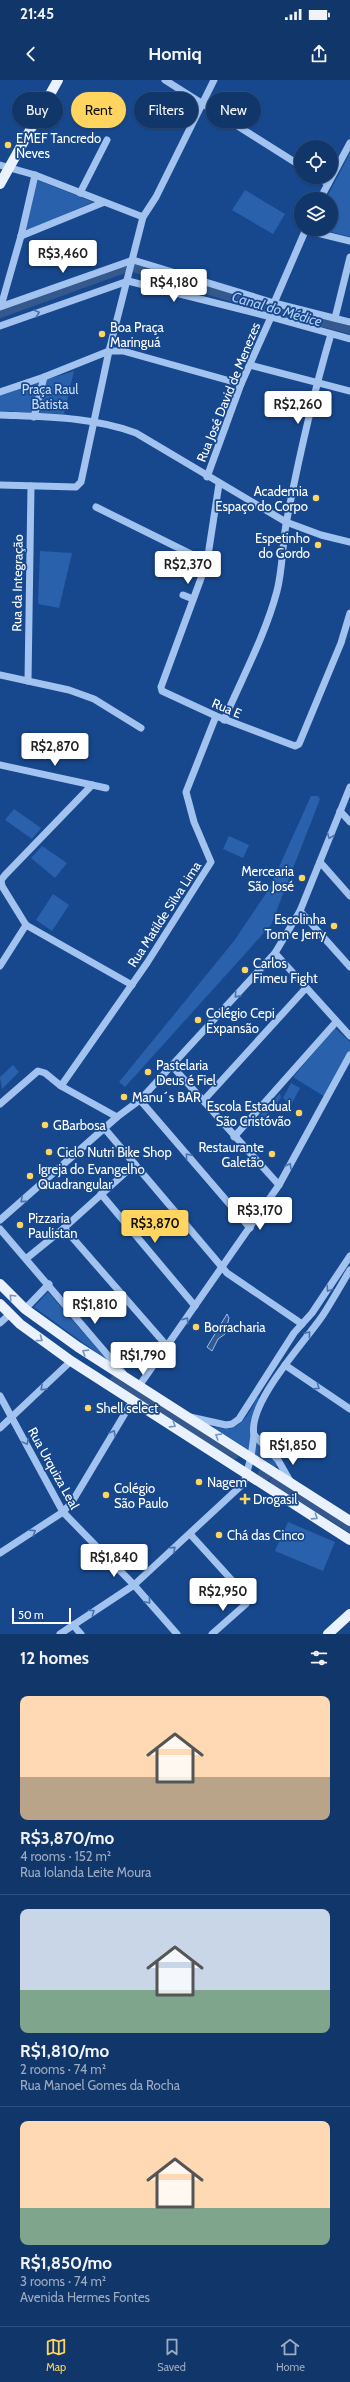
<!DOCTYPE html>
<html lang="en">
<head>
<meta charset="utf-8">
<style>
  body { margin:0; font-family:Cabin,sans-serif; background:#1a3e70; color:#f1f3f6; height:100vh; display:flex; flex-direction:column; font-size:15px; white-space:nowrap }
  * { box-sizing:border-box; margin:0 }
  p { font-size:13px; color:#9cabc1 }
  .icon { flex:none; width:22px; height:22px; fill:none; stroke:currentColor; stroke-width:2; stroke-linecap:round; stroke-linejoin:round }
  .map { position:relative; height:1554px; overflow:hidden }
  .panel { display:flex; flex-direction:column; background:#11366a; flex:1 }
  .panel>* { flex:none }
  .banner { position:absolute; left:12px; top:12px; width:326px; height:36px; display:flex; gap:8px }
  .controls { position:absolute; left:294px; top:60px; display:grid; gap:8px }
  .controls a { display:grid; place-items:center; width:44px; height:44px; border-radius:50%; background:#11366a; box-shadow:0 1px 3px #0004,0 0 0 1px #30507e; font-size:20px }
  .scale { position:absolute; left:12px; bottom:10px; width:59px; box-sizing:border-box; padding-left:4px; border:2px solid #fff; border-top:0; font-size:11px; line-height:14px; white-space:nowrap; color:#fff; -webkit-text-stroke:3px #17488d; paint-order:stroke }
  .price { position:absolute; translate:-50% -34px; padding:0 9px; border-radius:4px; background:#fff; color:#222; font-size:13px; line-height:26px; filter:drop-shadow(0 1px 2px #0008) }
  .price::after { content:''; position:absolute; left:50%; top:24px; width:12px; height:9px; margin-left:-6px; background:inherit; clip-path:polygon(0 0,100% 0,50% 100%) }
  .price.selected { background:#ffd560; color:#111 }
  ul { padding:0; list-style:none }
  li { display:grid; align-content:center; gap:8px; height:212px; padding:0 20px }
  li+li { border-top:1px solid #30507e }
  li span { display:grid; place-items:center; height:124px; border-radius:8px; color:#555 }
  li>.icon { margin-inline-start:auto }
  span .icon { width:72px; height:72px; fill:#fffc; stroke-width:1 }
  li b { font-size:17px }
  h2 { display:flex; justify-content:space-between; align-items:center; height:48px; padding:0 20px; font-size:17px }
  .chip { padding:0 14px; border-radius:18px; background:#11366a; box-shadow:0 1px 3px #0004,0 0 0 1px #30507e; font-size:14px; line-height:36px }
  .chip.selected { background:#ffd560; color:#111 }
  .status { display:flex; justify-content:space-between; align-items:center; height:28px; padding:0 20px; background:#11366a; direction:ltr }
  .status svg { height:11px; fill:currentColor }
  header { display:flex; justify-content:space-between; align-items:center; height:52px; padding:0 20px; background:#11366a; font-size:18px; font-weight:700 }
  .tabs { display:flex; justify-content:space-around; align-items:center; height:56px; border-top:1px solid #30507e; background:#11366a; font-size:11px; color:#9cabc1 }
  .tabs a { display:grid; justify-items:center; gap:2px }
  .tabs .selected { color:#ffd560 }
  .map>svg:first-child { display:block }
  .green { fill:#2961ac }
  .water { fill:#35598c; stroke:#94bef2 }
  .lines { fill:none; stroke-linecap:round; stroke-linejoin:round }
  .canal { stroke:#35598c; stroke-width:8 }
  .minor { stroke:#a2c3ef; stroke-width:7 }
  .major { stroke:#eaf2ff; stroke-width:10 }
  .oneway { stroke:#4873af }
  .oneway2 { stroke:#7694c0 }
  .poi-dot { fill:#ffd560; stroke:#17488d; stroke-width:1.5 }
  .labels { text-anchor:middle; stroke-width:3.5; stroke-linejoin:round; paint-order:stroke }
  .poi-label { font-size:13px; fill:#fff; stroke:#17488d; text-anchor:start }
  .park-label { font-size:13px; fill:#c8defb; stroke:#17488d }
  .street-label { font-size:13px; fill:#fff; stroke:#17488d }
  .water-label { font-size:14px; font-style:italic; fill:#aecdf6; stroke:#17488d }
</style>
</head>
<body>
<div class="status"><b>21:45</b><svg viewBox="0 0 49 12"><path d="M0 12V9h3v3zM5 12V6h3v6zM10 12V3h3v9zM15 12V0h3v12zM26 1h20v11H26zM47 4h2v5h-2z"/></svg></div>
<header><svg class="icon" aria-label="back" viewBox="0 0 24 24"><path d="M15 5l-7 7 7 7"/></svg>Homiq<svg class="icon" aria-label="share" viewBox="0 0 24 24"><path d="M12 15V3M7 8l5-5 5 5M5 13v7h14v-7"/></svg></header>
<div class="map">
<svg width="350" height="1554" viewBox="0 0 350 1554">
  <rect width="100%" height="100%" fill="#17488d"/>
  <g class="green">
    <polygon points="350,73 350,157 320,149 331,149 331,119 326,119"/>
    <polygon points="37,100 93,122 26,151"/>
    <polygon points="245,110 285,134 273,154 232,130"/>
    <polygon points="74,291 64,334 0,331 0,314"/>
    <polygon points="40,471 72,473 59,528 38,524"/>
    <polygon points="311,716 318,716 320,719 271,845 125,1007 119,1002 234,861 269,809"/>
    <polygon points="14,729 41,748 32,759 5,740"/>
    <polygon points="229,756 249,765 243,778 223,769"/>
    <polygon points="42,766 67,783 55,798 31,778"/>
    <polygon points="53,814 69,825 52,851 36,840"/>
    <polygon points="335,948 350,962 350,971 325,1017 293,997"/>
    <polygon points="13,985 19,992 2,1009 0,997"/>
    <polygon points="291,1003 300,1008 291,1025 283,1018"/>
    <polygon points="280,1013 281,1018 260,1042 260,1048 256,1046 254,1042"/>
    <polygon points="48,1212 108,1281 34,1227"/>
    <path d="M257,1317l3,2c-21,37 -6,40 18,66l-2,2 -64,-40c5,0 11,2 16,2 15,-2 24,-20 29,-32z"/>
    <polygon points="288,1442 335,1462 323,1491 275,1471"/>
  </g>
  <polygon class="water" points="227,1234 229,1238 225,1254 218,1259 212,1271 207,1267"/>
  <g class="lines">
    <g class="canal">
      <polyline points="0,234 130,187 276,231 350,250"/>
      <polyline points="114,1300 235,1375"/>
      <polyline points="262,1393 267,1396"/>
      <polyline points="274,1401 350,1448"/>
    </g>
    <g class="minor">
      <polyline points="165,0 301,86"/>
      <polyline points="0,85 35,95 143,137"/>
      <polyline points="318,97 328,104"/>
      <polyline points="80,113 107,60"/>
      <polyline points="320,119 350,63"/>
      <polyline points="305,150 350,161"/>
      <polyline points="21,156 102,123"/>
      <polyline points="274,223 306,149"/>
      <polyline points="1,226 21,156 35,95"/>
      <polyline points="0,227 133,180 274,223 350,242"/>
      <polyline points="335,238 350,177"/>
      <polyline points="0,246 128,201 271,237 350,259"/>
      <polyline points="250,285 350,311"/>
      <polyline points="0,312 44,297 109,271 123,271 241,304"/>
      <path d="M0,335c46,2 93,2 136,18l150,89 35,13 29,7"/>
      <polyline points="34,337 44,297"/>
      <polyline points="207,397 241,304 271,237"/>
      <polyline points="219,404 207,482 161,607 162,611 216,636 295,666 299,664 341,563 350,533"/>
      <polyline points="0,405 76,407 81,402 109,271 143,137 156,117 214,0"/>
      <polyline points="96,427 207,482"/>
      <polyline points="183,515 193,519"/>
      <polyline points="0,595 69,610 94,619 141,648"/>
      <polyline points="28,601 31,406"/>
      <path d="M224,640c18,-42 41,-84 53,-129 6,-23 5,-48 10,-72 12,-62 26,-124 44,-185"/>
      <polyline points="0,685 106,708"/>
      <polyline points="92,705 5,795 1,800 2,806 26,845 132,905"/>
      <polyline points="340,731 350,742"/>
      <polyline points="320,782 350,816"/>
      <polyline points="300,831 350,887"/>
      <polyline points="275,873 350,956"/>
      <polyline points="0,886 26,845"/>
      <polyline points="173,987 279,1105"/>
      <polyline points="61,1006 147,883 211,782 194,742 186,712 216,636"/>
      <polyline points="140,1020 250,1148"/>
      <polyline points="203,1021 306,908"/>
      <polyline points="0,1024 38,991 45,993 61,1006 117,1037"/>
      <polyline points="105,1049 227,1193 302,1244"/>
      <polyline points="234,1057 336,942"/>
      <polyline points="101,1114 195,1226"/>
      <polyline points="0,1140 117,1037 140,1020 275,873 300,831 350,707"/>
      <polyline points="64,1148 167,1266"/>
      <polyline points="0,1149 123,1293"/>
      <polyline points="27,1178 64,1148 135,1084"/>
      <polyline points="25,1229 49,1204"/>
      <polyline points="0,1243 10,1234"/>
      <polyline points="285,1285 350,1329"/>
      <polyline points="139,1306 279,1105 350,975"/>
      <polyline points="0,1316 63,1432 134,1505 177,1554"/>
      <polyline points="190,1337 226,1345 232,1344 239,1339 294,1253 312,1233 350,1176"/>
      <polyline points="0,1348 71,1281"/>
      <path d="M290,1401l-12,-21 -24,-25c-7,-32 51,-93 69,-120 9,-14 18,-30 27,-45"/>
      <polyline points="190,1454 248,1518 246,1524 212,1554"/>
      <polyline points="0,1473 63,1432 72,1422 133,1320"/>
      <polyline points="73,1545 81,1554"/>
      <polyline points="60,1554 134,1505 244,1403 251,1377 254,1355"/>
    </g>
    <g class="major">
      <polyline points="0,104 58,0"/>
      <polyline points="0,1204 25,1229 78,1267 350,1441"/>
      <polyline points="0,1224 20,1244 71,1281 350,1460"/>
      <polyline points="328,1554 350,1534"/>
    </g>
  </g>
  <defs><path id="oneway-chevron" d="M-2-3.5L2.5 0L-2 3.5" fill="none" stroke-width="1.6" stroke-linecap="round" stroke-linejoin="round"/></defs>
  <g class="oneway">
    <use href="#oneway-chevron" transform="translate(37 233) rotate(-19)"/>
    <use href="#oneway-chevron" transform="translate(330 756) rotate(112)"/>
    <use href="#oneway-chevron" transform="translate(237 915) rotate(132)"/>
    <use href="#oneway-chevron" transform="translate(188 1076) rotate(-131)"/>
    <use href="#oneway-chevron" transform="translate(289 1086) rotate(-61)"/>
    <use href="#oneway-chevron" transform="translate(23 1120) rotate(139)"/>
    <use href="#oneway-chevron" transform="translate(329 1209) rotate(124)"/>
    <use href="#oneway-chevron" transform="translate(186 1240) rotate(-55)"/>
    <use href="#oneway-chevron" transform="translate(308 1254) rotate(-49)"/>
    <use href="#oneway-chevron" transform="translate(317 1307) rotate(34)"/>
    <use href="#oneway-chevron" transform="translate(43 1308) rotate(136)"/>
    <use href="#oneway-chevron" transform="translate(113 1353) rotate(-60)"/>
    <use href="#oneway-chevron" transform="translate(26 1362) rotate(62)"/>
    <use href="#oneway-chevron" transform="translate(33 1452) rotate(-33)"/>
    <use href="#oneway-chevron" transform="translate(173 1469) rotate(-42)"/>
    <use href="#oneway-chevron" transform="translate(148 1521) rotate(49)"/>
    <use href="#oneway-chevron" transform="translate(92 1532) rotate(-34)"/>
  </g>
  <g class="oneway2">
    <use href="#oneway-chevron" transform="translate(12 1217) rotate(-135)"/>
    <use href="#oneway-chevron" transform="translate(40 1259) rotate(36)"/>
    <use href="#oneway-chevron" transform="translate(85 1272) rotate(-148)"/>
    <use href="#oneway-chevron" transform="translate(173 1345) rotate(32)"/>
    <use href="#oneway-chevron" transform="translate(218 1356) rotate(-148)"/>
    <use href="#oneway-chevron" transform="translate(315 1437) rotate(33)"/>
  </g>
  <g class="poi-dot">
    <circle cx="8" cy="65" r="4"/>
    <circle cx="102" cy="254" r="4"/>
    <circle cx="316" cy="418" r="4"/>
    <circle cx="318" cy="465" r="4"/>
    <circle cx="302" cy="798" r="4"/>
    <circle cx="334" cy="846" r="4"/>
    <circle cx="245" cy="890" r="4"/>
    <circle cx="198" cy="940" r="4"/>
    <circle cx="148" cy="992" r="4"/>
    <circle cx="124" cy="1017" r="4"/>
    <circle cx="299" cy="1033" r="4"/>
    <circle cx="45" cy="1045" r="4"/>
    <circle cx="49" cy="1072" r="4"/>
    <circle cx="272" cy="1074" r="4"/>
    <circle cx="30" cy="1096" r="4"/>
    <circle cx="20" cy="1145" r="4"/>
    <circle cx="196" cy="1247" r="4"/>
    <circle cx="88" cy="1328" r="4"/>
    <circle cx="199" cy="1402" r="4"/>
    <circle cx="106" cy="1415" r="4"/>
    <path d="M243 1413h4v4h4v4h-4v4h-4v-4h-4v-4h4z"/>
    <circle cx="219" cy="1455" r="4"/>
  </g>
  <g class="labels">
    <g class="poi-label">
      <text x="16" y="63">EMEF Tancredo<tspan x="16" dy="15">Neves</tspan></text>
      <text x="110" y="252">Boa Praça<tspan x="110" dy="15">Maringuá</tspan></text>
      <text x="308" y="416" text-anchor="end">Academia<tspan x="308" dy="15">Espaço do Corpo</tspan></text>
      <text x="310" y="463" text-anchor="end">Espetinho<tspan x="310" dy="15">do Gordo</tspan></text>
      <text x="294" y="796" text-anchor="end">Mercearia<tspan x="294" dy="15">São José</tspan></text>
      <text x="326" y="844" text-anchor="end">Escolinha<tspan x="326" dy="15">Tom e Jerry</tspan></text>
      <text x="253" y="888">Carlos<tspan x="253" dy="15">Fimeu Fight</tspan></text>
      <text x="206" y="938">Colégio Cepi<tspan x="206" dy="15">Expansão</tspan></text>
      <text x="156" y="990">Pastelaria<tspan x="156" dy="15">Deus é Fiel</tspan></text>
      <text x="132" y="1022">Manu´s BAR</text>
      <text x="291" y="1031" text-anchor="end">Escola Estadual<tspan x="291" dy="15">São Cristóvão</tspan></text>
      <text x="53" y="1050">GBarbosa</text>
      <text x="264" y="1072" text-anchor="end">Restaurante<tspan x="264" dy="15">Galetão</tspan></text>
      <text x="57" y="1077">Ciclo Nutri Bike Shop</text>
      <text x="38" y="1094">Igreja do Evangelho<tspan x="38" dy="15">Quadrangular</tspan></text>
      <text x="28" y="1143">Pizzaria<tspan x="28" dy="15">Paulistan</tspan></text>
      <text x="204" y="1252">Borracharia</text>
      <text x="96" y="1333">Shell select</text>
      <text x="207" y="1407">Nagem</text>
      <text x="114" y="1413">Colégio<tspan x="114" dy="15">São Paulo</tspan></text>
      <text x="253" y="1424">Drogasil</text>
      <text x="227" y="1460">Chá das Cinco</text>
    </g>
    <g class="park-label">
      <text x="50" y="314">Praça Raul<tspan x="50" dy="15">Batista</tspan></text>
    </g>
    <g class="street-label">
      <text transform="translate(228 312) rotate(-68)" y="5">Rua José David de Menezes</text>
      <text transform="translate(17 503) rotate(-89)" y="5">Rua da Integração</text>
      <text transform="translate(227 628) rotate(23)" y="5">Rua E</text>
      <text transform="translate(164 834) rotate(-57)" y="5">Rua Matilde Silva Lima</text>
      <text transform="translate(54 1388) rotate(61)" y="5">Rua Urquiza Leal</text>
    </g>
    <g class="water-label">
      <text transform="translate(277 229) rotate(16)" y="5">Canal do Médice</text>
    </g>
  </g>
</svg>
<div class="controls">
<a><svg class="icon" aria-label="locate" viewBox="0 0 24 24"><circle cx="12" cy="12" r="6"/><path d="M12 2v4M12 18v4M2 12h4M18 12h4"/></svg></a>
<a><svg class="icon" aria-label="layers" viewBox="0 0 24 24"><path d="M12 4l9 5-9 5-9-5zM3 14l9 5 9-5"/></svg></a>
</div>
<div class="scale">50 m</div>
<b class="price" style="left:63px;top:194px">R$3,460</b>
<b class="price" style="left:174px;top:223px">R$4,180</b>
<b class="price" style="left:298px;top:345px">R$2,260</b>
<b class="price" style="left:188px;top:505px">R$2,370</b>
<b class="price" style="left:55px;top:687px">R$2,870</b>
<b class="price" style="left:260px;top:1151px">R$3,170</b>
<b class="price selected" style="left:155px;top:1164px">R$3,870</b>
<b class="price" style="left:95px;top:1245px">R$1,810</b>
<b class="price" style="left:143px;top:1296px">R$1,790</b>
<b class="price" style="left:293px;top:1386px">R$1,850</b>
<b class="price" style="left:114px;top:1498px">R$1,840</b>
<b class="price" style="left:223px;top:1532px">R$2,950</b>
<div class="banner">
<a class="chip">Buy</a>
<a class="chip selected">Rent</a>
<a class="chip">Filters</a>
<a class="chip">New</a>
</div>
</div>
<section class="panel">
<h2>12 homes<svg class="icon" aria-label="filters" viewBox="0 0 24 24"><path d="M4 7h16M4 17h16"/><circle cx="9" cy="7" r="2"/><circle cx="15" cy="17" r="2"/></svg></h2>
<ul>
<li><span style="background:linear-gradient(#ffd9b3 65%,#b9a48a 0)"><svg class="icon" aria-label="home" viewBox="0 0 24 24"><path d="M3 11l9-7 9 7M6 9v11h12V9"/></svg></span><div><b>R$3,870/mo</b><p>4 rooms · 152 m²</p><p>Rua Iolanda Leite Moura</p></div></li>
<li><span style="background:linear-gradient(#c9d6e8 65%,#7fa58c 0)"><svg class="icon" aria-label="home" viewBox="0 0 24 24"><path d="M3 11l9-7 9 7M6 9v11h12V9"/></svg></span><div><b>R$1,810/mo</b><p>2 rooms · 74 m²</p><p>Rua Manoel Gomes da Rocha</p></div></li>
<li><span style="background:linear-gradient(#ffd9b3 70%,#7fa58c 0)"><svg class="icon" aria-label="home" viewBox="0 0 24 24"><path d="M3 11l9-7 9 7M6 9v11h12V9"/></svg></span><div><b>R$1,850/mo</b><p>3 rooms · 74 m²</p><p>Avenida Hermes Fontes</p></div></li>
</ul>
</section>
<nav class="tabs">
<a class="selected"><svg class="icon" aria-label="map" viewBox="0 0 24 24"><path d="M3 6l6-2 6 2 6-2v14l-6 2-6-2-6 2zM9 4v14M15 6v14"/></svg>Map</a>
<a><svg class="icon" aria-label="saved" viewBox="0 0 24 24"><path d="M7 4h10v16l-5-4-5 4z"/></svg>Saved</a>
<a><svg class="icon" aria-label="home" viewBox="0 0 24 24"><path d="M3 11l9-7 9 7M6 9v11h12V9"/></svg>Home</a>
</nav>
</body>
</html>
